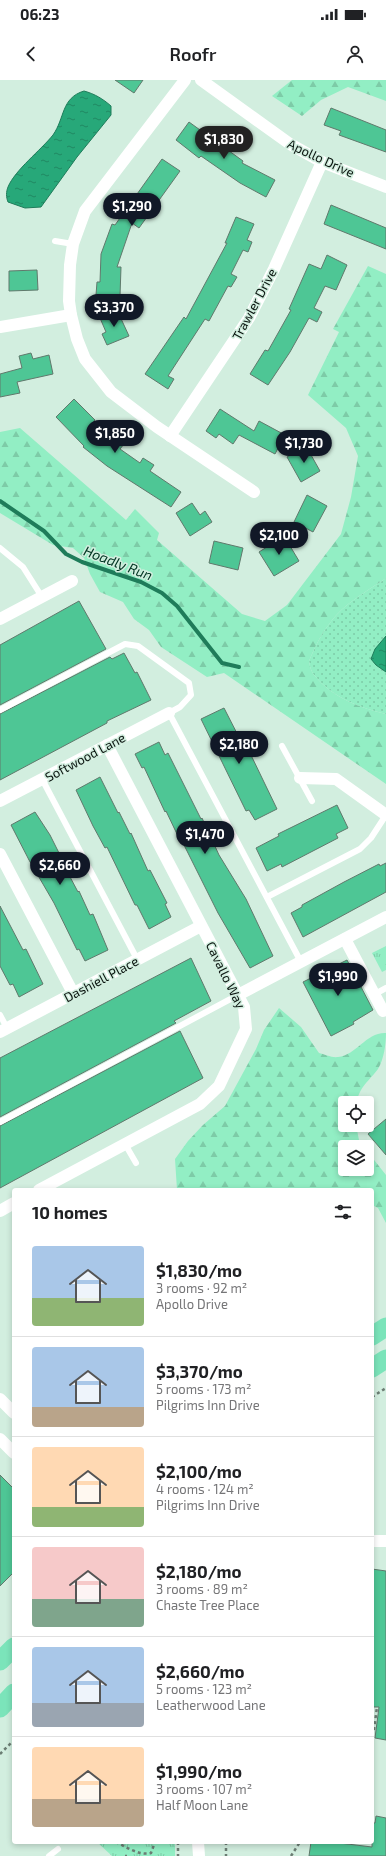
<!DOCTYPE html>
<html lang="en">
<head>
<meta charset="utf-8">
<style>
  body { margin:0; font-family:"Exo 2",sans-serif; background:#f6f6f6; color:#202124; height:100vh; display:flex; flex-direction:column; font-size:15px; white-space:nowrap }
  * { box-sizing:border-box; margin:0 }
  p { font-size:13px; color:#757577 }
  .icon { flex:none; width:22px; height:22px; fill:none; stroke:currentColor; stroke-width:2; stroke-linecap:round; stroke-linejoin:round }
  .map { position:relative; flex:1; overflow:hidden }
  .details { position:absolute; left:12px; top:1108px; width:362px; height:656px; display:flex; flex-direction:column; background:#fff; border-radius:4px; box-shadow:0 2px 6px #0003 }
  .details>* { flex:none }
  .buttons { position:absolute; left:338px; top:1016px; display:grid; gap:8px }
  .buttons a { display:grid; place-items:center; width:36px; height:36px; border-radius:4px; background:#fff; box-shadow:0 2px 6px #0003; font-size:20px }
  .price { position:absolute; translate:-50% -34px; padding:0 9px; border-radius:14px; background:#111827; color:#fff; font-size:13px; line-height:26px; filter:drop-shadow(0 1px 2px #0008) }
  .price::after { content:''; position:absolute; left:50%; top:24px; width:12px; height:9px; margin-left:-6px; background:inherit; clip-path:polygon(0 0,100% 0,50% 100%) }
  .price.current { background:#222; color:#fff }
  ul { padding:0; list-style:none }
  li { display:flex; align-items:center; gap:12px; height:100px; padding:0 20px }
  li+li { border-top:1px solid #e0e0e0 }
  li span { display:grid; place-items:center; flex:none; width:112px; height:80px; border-radius:4px; color:#555 }
  li>.icon { margin-inline-start:auto }
  span .icon { width:48px; height:48px; fill:#fffc; stroke-width:1 }
  li b { font-size:17px }
  h2 { display:flex; justify-content:space-between; align-items:center; height:48px; padding:0 20px; font-size:17px }
  .status { display:flex; justify-content:space-between; align-items:center; height:28px; padding:0 20px; background:#fff; direction:ltr }
  .status svg { height:11px; fill:currentColor }
  header { display:flex; justify-content:space-between; align-items:center; height:52px; padding:0 20px; background:#fff; font-size:18px; font-weight:600 }
  .map>svg:first-child { display:block }
  .grass { fill:url(#grass-dots) }
  .forest { fill:url(#forest-firs) }
  .park { fill:url(#park-tufts) }
  .water { fill:url(#water-ripples); stroke:#1f7c5a }
  .lines { fill:none; stroke-linecap:round; stroke-linejoin:round }
  .stream { stroke:#1f7c5a; stroke-width:4 }
  .building { fill:#4ec695; stroke:#60796c }
  .path { stroke:#6b7d73; stroke-width:2.5; stroke-dasharray:3 3; stroke-linecap:butt }
  .service { stroke:#fff; stroke-width:6 }
  .minor { stroke:#fff; stroke-width:12 }
  .trunk { stroke:#7be4ba; stroke-width:19 }
  .labels { text-anchor:middle; stroke-width:3; stroke-linejoin:round; paint-order:stroke }
  .street-label { font-size:13px; fill:#0b1510; stroke:#d2eedf }
  .water-label { font-size:14px; font-style:italic; fill:#003522; stroke:#d2eedf }
</style>
</head>
<body>
<div class="status"><b>06:23</b><svg viewBox="0 0 49 12"><path d="M0 12V9h3v3zM5 12V6h3v6zM10 12V3h3v9zM15 12V0h3v12zM26 1h20v11H26zM47 4h2v5h-2z"/></svg></div>
<header><svg class="icon" aria-label="back" viewBox="0 0 24 24"><path d="M15 5l-7 7 7 7"/></svg>Roofr<svg class="icon" aria-label="person" viewBox="0 0 24 24"><circle cx="12" cy="8" r="4"/><path d="M4 21q1-7 8-7t8 7"/></svg></header>
<div class="map">
<svg width="386" height="1776" viewBox="0 0 386 1776">
  <defs>
    <pattern id="grass-dots" width="8" height="8" patternUnits="userSpaceOnUse"><rect width="8" height="8" fill="#92eec4"/><path d="M2 2h.1M6 6h.1" fill="none" stroke="#7dcba7" stroke-width="1.8" stroke-linecap="round"/></pattern>
    <pattern id="forest-firs" width="22" height="20" patternUnits="userSpaceOnUse"><rect width="22" height="20" fill="#92eec4"/><path d="M5 1l3.5 6h-7zM16 11l3.5 6h-7z" fill="#7dcba7"/></pattern>
    <pattern id="park-tufts" width="24" height="20" patternUnits="userSpaceOnUse"><rect width="24" height="20" fill="#92eec4"/><path d="M3 7l-1-3M5 7V3M7 7l1-3M15 17l-1-3M17 17v-4M19 17l1-3" fill="none" stroke="#7dcba7"/></pattern>
    <pattern id="water-ripples" width="26" height="14" patternUnits="userSpaceOnUse"><rect width="26" height="14" fill="#27a879"/><path d="M2 4q2-2 4 0t4 0M15 11q2-2 4 0t4 0" fill="none" stroke="#208862"/></pattern>
  </defs>
  <rect width="100%" height="100%" fill="#d2eedf"/>
  <path class="grass" d="M386,498v136c-26,-6 -54,-17 -71,-38 -4,-4 -5,-10 -6,-15 6,-14 12,-27 21,-38 13,-19 38,-32 56,-45z"/>
  <g class="forest">
    <polygon points="292,0 386,0 386,21 348,7 321,20 302,36 272,16"/>
    <path d="M368,186l18,8v304c-18,13 -43,26 -56,45 -9,11 -15,24 -21,38 1,5 2,11 6,15 17,21 45,32 71,38v70l-162,-111 -17,4 -46,-30 -12,-17 -15,-11 -11,-17 -23,-10 -10,-18 -6,-16 -11,-10 -20,-3 -53,-32v-81l20,-4 106,92 9,-11 24,24 -2,7 85,74 23,7 22,-16 54,-71 10,-37 7,-41 -12,-28 -38,-33 31,-63 -6,-3z"/>
    <path d="M279,928l22,19 18,26c5,1 13,5 19,4 19,-2 28,-25 48,-24 0,11 -2,26 -8,36 -8,11 -20,19 -21,34h-12v22h11l3,15 5,7h-19v22h22v-18l19,24v48l-8,-15 -6,-3v-15h-195l-2,-31 13,-18 15,-16 22,-19 31,-57 8,-19z"/>
  </g>
  <g class="park">
    <polygon points="386,866 386,890 382,892 372,873"/>
    <polygon points="97,1762 175,1762 175,1776 112,1776"/>
  </g>
  <g class="water">
    <path d="M84,11c11,3 19,8 27,15v9l-34,42 -36,50 -16,1 -17,-6c-2,-5 -2,-10 0,-15 7,-17 33,-37 45,-52 12,-17 8,-37 31,-44z"/>
    <polygon points="386,556 386,592 376,585 371,579 375,569"/>
  </g>
  <g class="lines">
    <polyline class="stream" points="0,421 44,451 66,474 82,482 141,502 162,513 177,526 222,583 239,587"/>
  </g>
  <g class="building">
    <polygon points="115,0 143,0 134,13"/>
    <polygon points="331,28 386,50 386,72 339,55 341,51 324,45"/>
    <polygon points="189,42 243,81 242,83 275,100 266,117 240,103 201,76 199,78 176,60"/>
    <polygon points="162,79 180,91 139,148 132,143 117,187 121,187 120,216 96,215 97,202 100,202 101,174 112,144 115,145"/>
    <polygon points="331,125 386,148 386,169 324,144"/>
    <polygon points="236,137 254,144 247,160 252,162 248,172 243,170 231,194 237,197 231,207 228,206 209,241 205,239 168,296 174,299 168,309 145,294 184,237 186,239 227,163 225,163"/>
    <polygon points="327,175 347,185 336,210 325,206 314,228 322,232 317,242 309,238 290,272 268,305 250,294 265,270 268,271 291,230 289,229 309,184 321,189"/>
    <polygon points="37,190 38,210 9,211 9,191"/>
    <polygon points="117,230 129,256 107,265 102,254 106,252 100,238"/>
    <polygon points="31,273 33,279 49,275 53,294 17,302 20,313 0,317 0,294 22,288 19,276"/>
    <polygon points="74,319 95,340 90,345 110,361 114,355 124,364 120,369 140,383 143,378 154,385 150,391 181,412 171,427 107,386 83,367 84,366 56,337"/>
    <polygon points="220,329 254,351 259,341 285,355 275,374 239,355 233,364 219,354 216,358 206,351"/>
    <polygon points="306,366 320,391 301,402 287,377"/>
    <polygon points="307,415 327,426 313,452 294,442"/>
    <polygon points="192,423 200,435 205,431 212,442 190,456 176,433"/>
    <polygon points="284,456 299,481 274,496 259,472"/>
    <polygon points="214,461 243,468 238,490 209,483"/>
    <polygon points="79,521 106,569 0,625 0,565"/>
    <polygon points="124,573 135,593 137,592 151,620 107,641 107,643 0,700 0,634 110,577 112,579"/>
    <polygon points="224,628 247,673 249,671 277,729 255,740 249,730 246,731 201,639"/>
    <polygon points="159,662 165,675 168,673 201,739 202,738 219,775 246,819 273,876 250,888 218,833 178,753 177,754 166,731 165,732 144,687 142,688 135,674"/>
    <polygon points="100,697 118,733 119,732 130,754 131,753 148,791 150,790 167,823 165,824 171,837 149,849 137,825 135,825 107,767 105,768 93,746 76,710"/>
    <polygon points="337,725 348,748 336,754 338,758 282,787 281,784 267,791 256,768 279,756 278,754"/>
    <polygon points="35,732 50,755 61,777 60,778 78,812 79,811 90,835 93,834 108,870 85,881 79,869 77,870 54,823 29,780 11,745"/>
    <polygon points="386,783 386,812 303,857 291,833 302,827 302,825 344,802 379,784 380,786"/>
    <polygon points="0,826 23,870 26,869 43,904 19,917 13,904 10,905 0,886"/>
    <polygon points="191,878 211,921 174,941 176,943 0,1037 0,978"/>
    <polygon points="347,880 373,930 353,942 354,944 331,956 303,902"/>
    <polygon points="180,951 203,998 0,1108 0,1046"/>
    <polygon points="386,1039 386,1075 368,1054"/>
    <polygon points="0,1395 14,1409 14,1492 0,1506"/>
    <polygon points="372,1489 386,1491 386,1660 375,1658 379,1627 372,1627"/>
    <polygon points="376,1736 386,1738 386,1776 309,1776 311,1762 331,1762 372,1767 372,1743 375,1743"/>
  </g>
  <g class="lines">
    <g class="path">
      <polyline points="372,1317 386,1308"/>
      <polyline points="374,1650 377,1627"/>
      <polyline points="0,1674 14,1660"/>
      <path d="M116,1762c10,5 24,14 35,11l4,-11"/>
      <polyline points="178,1762 178,1776"/>
      <polyline points="226,1762 226,1776"/>
      <polyline points="340,1763 340,1762"/>
      <polyline points="125,1776 127,1776"/>
      <polyline points="291,1776 300,1762"/>
    </g>
    <g class="service">
      <polyline points="55,161 73,164"/>
      <polyline points="0,468 23,487 42,517"/>
      <polyline points="0,630 125,564 138,566 189,603 191,615 180,627 169,633 301,882"/>
      <polyline points="282,666 312,721"/>
      <polyline points="42,699 137,879"/>
      <polyline points="267,817 360,769 371,758 386,735"/>
      <polyline points="375,914 386,908"/>
      <polyline points="0,935 7,948"/>
      <polyline points="0,1042 238,915"/>
      <polyline points="125,1064 136,1083"/>
      <polyline points="49,1776 58,1769"/>
    </g>
    <g class="minor">
      <polyline points="185,0 85,131 73,164 70,185 69,221 71,235 77,259 85,279 111,312 157,347 254,412"/>
      <polyline points="201,0 290,64 322,82 386,107"/>
      <polyline points="0,247 71,235"/>
      <polyline points="170,356 249,238 274,189 322,82"/>
      <polyline points="0,539 72,501"/>
      <polyline points="300,698 336,699 386,735"/>
      <polyline points="0,721 169,633"/>
      <polyline points="0,774 73,913"/>
      <polyline points="345,859 383,931"/>
      <polyline points="238,915 386,837"/>
      <polyline points="0,952 201,846"/>
      <polyline points="39,1110 200,1024 219,1006 246,949 244,927 107,665"/>
      <polyline points="0,1131 14,1123"/>
      <polyline points="0,1319 14,1333"/>
      <polyline points="0,1359 14,1373"/>
      <polyline points="372,1461 386,1461"/>
      <polyline points="198,1762 199,1776"/>
    </g>
    <g class="trunk">
      <polyline points="372,1256 386,1247"/>
      <polyline points="372,1288 386,1279"/>
      <polyline points="0,1581 14,1567"/>
      <polyline points="0,1628 14,1613"/>
    </g>
  </g>
  <g class="labels">
    <g class="street-label">
      <text transform="translate(321 78) rotate(25)" y="5">Apollo Drive</text>
      <text transform="translate(254 224) rotate(-62)" y="5">Trawler Drive</text>
      <text transform="translate(85 677) rotate(-28)" y="5">Softwood Lane</text>
      <text transform="translate(226 895) rotate(64)" y="5">Cavallo Way</text>
      <text transform="translate(101 899) rotate(-28)" y="5">Dashiell Place</text>
    </g>
    <g class="water-label">
      <text transform="translate(118 483) rotate(21)" y="5">Hoadly Run</text>
    </g>
  </g>
</svg>
<div class="buttons">
<a><svg class="icon" aria-label="locate" viewBox="0 0 24 24"><circle cx="12" cy="12" r="6"/><path d="M12 2v4M12 18v4M2 12h4M18 12h4"/></svg></a>
<a><svg class="icon" aria-label="layers" viewBox="0 0 24 24"><path d="M12 4l9 5-9 5-9-5zM3 14l9 5 9-5"/></svg></a>
</div>
<b class="price current" style="left:224px;top:80px">$1,830</b>
<b class="price" style="left:132px;top:147px">$1,290</b>
<b class="price" style="left:114px;top:248px">$3,370</b>
<b class="price" style="left:115px;top:374px">$1,850</b>
<b class="price" style="left:304px;top:384px">$1,730</b>
<b class="price" style="left:279px;top:476px">$2,100</b>
<b class="price" style="left:239px;top:685px">$2,180</b>
<b class="price" style="left:205px;top:775px">$1,470</b>
<b class="price" style="left:60px;top:806px">$2,660</b>
<b class="price" style="left:338px;top:917px">$1,990</b>
<section class="details">
<h2>10 homes<svg class="icon" aria-label="filters" viewBox="0 0 24 24"><path d="M4 7h16M4 17h16"/><circle cx="9" cy="7" r="2"/><circle cx="15" cy="17" r="2"/></svg></h2>
<ul>
<li><span style="background:linear-gradient(#a9c7e8 65%,#8fb573 0)"><svg class="icon" aria-label="home" viewBox="0 0 24 24"><path d="M3 11l9-7 9 7M6 9v11h12V9"/></svg></span><div><b>$1,830/mo</b><p>3 rooms · 92 m²</p><p>Apollo Drive</p></div></li>
<li><span style="background:linear-gradient(#a9c7e8 75%,#b9a48a 0)"><svg class="icon" aria-label="home" viewBox="0 0 24 24"><path d="M3 11l9-7 9 7M6 9v11h12V9"/></svg></span><div><b>$3,370/mo</b><p>5 rooms · 173 m²</p><p>Pilgrims Inn Drive</p></div></li>
<li><span style="background:linear-gradient(#ffd9b3 75%,#8fb573 0)"><svg class="icon" aria-label="home" viewBox="0 0 24 24"><path d="M3 11l9-7 9 7M6 9v11h12V9"/></svg></span><div><b>$2,100/mo</b><p>4 rooms · 124 m²</p><p>Pilgrims Inn Drive</p></div></li>
<li><span style="background:linear-gradient(#f6c9c9 65%,#7fa58c 0)"><svg class="icon" aria-label="home" viewBox="0 0 24 24"><path d="M3 11l9-7 9 7M6 9v11h12V9"/></svg></span><div><b>$2,180/mo</b><p>3 rooms · 89 m²</p><p>Chaste Tree Place</p></div></li>
<li><span style="background:linear-gradient(#a9c7e8 70%,#9aa5b1 0)"><svg class="icon" aria-label="home" viewBox="0 0 24 24"><path d="M3 11l9-7 9 7M6 9v11h12V9"/></svg></span><div><b>$2,660/mo</b><p>5 rooms · 123 m²</p><p>Leatherwood Lane</p></div></li>
<li><span style="background:linear-gradient(#ffd9b3 65%,#b9a48a 0)"><svg class="icon" aria-label="home" viewBox="0 0 24 24"><path d="M3 11l9-7 9 7M6 9v11h12V9"/></svg></span><div><b>$1,990/mo</b><p>3 rooms · 107 m²</p><p>Half Moon Lane</p></div></li>
</ul>
</section>
</div>
</body>
</html>
